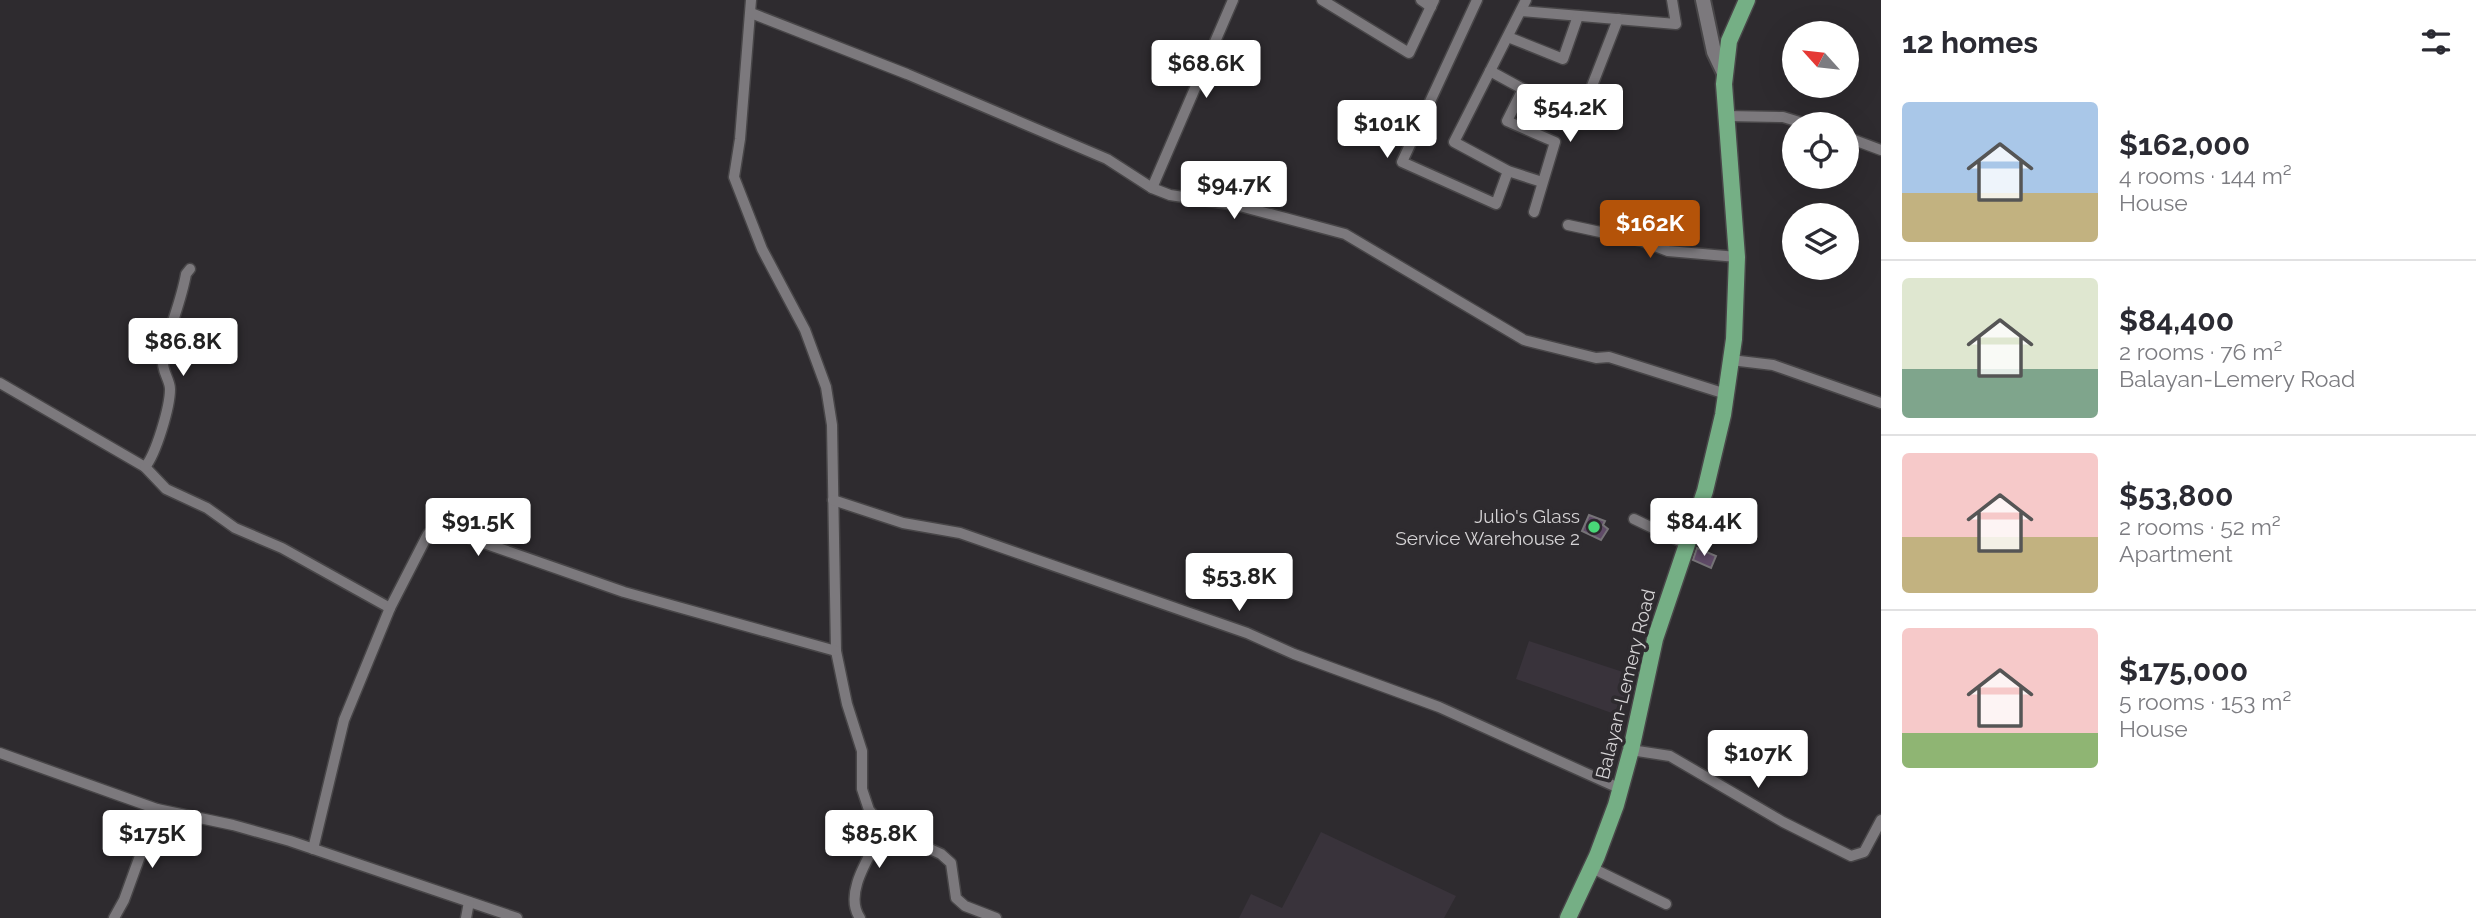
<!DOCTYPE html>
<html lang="en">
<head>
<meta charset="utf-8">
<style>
  body { margin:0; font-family:Raleway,sans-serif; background:#f7f7f7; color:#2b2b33; height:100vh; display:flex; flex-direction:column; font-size:26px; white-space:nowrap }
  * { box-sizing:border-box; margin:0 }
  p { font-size:23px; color:#7c7c81 }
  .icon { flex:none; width:38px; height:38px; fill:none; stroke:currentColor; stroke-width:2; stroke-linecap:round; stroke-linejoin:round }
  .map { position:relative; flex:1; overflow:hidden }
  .panel { display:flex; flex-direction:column; background:#fff; width:595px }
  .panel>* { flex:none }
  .needle { width:46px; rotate:297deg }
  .tools { position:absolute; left:1782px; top:21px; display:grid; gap:14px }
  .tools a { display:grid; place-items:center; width:77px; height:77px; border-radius:50%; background:#fff; box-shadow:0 7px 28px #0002; font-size:35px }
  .price { position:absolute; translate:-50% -60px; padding:0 16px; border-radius:7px; background:#fff; color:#222; font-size:23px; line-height:46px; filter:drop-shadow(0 2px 4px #0008) }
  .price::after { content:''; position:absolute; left:50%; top:42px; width:21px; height:16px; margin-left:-10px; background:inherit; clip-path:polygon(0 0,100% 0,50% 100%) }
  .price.current { background:#b45309; color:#fff }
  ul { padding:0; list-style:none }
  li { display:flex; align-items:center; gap:21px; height:175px; padding:0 21px }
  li+li { border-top:2px solid #e1e1e2 }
  li span { display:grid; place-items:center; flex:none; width:196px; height:140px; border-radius:7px; color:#555 }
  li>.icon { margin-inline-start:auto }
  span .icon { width:84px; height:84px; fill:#fffc; stroke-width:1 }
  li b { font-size:30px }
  h2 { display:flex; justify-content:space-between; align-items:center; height:84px; padding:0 21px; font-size:30px }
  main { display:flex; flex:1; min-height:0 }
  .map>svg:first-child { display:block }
  .built { fill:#39333b }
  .building { fill:#604b68; stroke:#767377; stroke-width:2 }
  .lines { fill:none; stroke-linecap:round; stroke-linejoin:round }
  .street-casing { stroke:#484648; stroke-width:13 }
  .secondary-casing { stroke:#484648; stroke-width:18 }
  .primary-casing { stroke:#484648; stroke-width:19 }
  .street { stroke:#7c797d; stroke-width:10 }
  .secondary { stroke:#7c797d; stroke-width:14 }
  .primary { stroke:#75af85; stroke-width:16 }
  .poi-dot { fill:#49d778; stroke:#2e2b2f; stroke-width:2.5 }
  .labels { text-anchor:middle; stroke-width:7; stroke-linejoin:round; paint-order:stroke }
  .poi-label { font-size:19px; fill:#d5d3d5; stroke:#2e2b2f; text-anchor:end }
  .street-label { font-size:19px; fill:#d5d3d5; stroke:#2e2b2f }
</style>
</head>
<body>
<main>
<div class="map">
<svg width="1881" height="918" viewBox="0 0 1881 918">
  <rect width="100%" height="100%" fill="#2e2b2f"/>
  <g class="built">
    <polygon points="1529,641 1632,675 1623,717 1516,679"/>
    <polygon points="1321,832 1456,896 1444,918 1239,918 1251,894 1282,908"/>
  </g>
  <g class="building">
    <polygon points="1589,515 1605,521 1603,525 1608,529 1601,540 1582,531"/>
    <polygon points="1697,548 1716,556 1711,568 1693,560"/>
  </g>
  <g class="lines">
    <g class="street-casing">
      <g id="street">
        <polyline points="751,0 740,139 734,177 762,249 805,330 826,387 832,425 836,651 847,704 862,751 862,789 869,810 884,828 941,854 951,863 956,898 965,906 996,918"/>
        <polyline points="1322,0 1409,53 1434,0"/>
        <polyline points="1421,0 1431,7"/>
        <polyline points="1477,0 1402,162 1496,204 1508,171"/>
        <polyline points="1526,0 1454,142 1508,171 1542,182"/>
        <polyline points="1521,11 1676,24 1672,0"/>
        <polyline points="751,13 907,74 1107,159 1152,188 1170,195 1236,205 1345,234 1524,340 1596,358 1609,357 1726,394"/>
        <polyline points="1508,37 1563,59 1578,16"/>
        <polyline points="1490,71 1523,89 1583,109 1618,19"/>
        <polyline points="1523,89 1507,121 1555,142 1534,212"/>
        <polyline points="1726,116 1783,117 1806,124"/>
        <polyline points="1846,137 1881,150"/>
        <polyline points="1152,188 1233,0"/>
        <polyline points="1568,225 1642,241 1668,251 1737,257"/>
        <polyline points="1731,360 1773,365 1881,403"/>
        <polyline points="0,383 145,467 166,489 207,508 235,528 282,548 390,608"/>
        <path d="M145,467c11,-13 25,-60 25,-78 0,-10 -9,-18 -7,-31 5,-28 18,-55 23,-84l4,-5"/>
        <polyline points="833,500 903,523 960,533 1247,633 1294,654 1439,707 1621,789"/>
        <polyline points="1634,519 1686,544"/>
        <polyline points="1631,750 1670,756 1783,822 1851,856 1864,852 1881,820"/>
        <polyline points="0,753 157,809 233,825 290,841 517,918"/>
        <polyline points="313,849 344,720 390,608 428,534 444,531 458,534 624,592 836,651"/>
        <polyline points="1592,868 1666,904"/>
        <polyline points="114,918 124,900 157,809"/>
        <polyline points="466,918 469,902"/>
        <path d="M860,918c-18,-26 13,-66 24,-90"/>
      </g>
    </g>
    <g class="secondary-casing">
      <polyline id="secondary" points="1703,0 1714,52 1725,75"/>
    </g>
    <g class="primary-casing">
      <polyline id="primary" points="1568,918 1597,856 1616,805 1631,750 1655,639 1705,491 1723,415 1734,339 1737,257 1724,84 1729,41 1747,0"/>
    </g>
    <use href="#street" class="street"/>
    <use href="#secondary" class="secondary"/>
    <use href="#primary" class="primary"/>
  </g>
  <circle class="poi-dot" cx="1594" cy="527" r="7"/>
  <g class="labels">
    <g class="poi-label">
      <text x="1580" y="523">Julio's Glass<tspan x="1580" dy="22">Service Warehouse 2</tspan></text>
    </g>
    <g class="street-label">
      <text transform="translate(1625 684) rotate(-76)" y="7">Balayan-Lemery Road</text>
    </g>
  </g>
</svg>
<div class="tools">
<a><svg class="needle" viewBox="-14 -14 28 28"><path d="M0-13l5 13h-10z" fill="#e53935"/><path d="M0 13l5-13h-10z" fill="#7c7c81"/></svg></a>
<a><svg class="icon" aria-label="locate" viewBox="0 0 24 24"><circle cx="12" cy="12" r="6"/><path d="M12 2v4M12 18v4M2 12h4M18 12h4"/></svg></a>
<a><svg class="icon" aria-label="layers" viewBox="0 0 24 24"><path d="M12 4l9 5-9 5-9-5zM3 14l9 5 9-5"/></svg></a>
</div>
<b class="price" style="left:1206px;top:100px">$68.6K</b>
<b class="price" style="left:1570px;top:144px">$54.2K</b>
<b class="price" style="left:1387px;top:160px">$101K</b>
<b class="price" style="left:1234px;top:221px">$94.7K</b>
<b class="price current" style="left:1650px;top:260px">$162K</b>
<b class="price" style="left:183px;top:378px">$86.8K</b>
<b class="price" style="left:478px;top:558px">$91.5K</b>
<b class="price" style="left:1704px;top:558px">$84.4K</b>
<b class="price" style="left:1239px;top:613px">$53.8K</b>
<b class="price" style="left:1758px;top:790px">$107K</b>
<b class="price" style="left:152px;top:870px">$175K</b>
<b class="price" style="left:879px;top:870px">$85.8K</b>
</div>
<section class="panel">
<h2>12 homes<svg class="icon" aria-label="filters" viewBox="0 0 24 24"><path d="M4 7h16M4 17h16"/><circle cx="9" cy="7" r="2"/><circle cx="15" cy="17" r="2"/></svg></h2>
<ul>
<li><span style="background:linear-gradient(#a9c7e8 65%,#c2b280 0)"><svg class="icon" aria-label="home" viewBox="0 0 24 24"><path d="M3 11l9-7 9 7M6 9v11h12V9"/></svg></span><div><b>$162,000</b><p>4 rooms · 144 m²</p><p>House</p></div></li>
<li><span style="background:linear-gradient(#dfe7d0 65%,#7fa58c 0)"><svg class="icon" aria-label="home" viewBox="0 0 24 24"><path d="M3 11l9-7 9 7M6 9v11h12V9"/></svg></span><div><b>$84,400</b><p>2 rooms · 76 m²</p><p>Balayan-Lemery Road</p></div></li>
<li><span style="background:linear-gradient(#f6c9c9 60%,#c2b280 0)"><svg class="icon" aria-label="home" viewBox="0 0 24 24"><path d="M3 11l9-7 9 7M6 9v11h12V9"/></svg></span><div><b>$53,800</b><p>2 rooms · 52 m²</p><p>Apartment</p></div></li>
<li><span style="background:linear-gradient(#f6c9c9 75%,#8fb573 0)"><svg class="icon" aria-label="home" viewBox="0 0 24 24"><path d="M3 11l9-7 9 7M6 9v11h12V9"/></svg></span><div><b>$175,000</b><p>5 rooms · 153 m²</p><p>House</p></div></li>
</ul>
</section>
</main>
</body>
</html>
